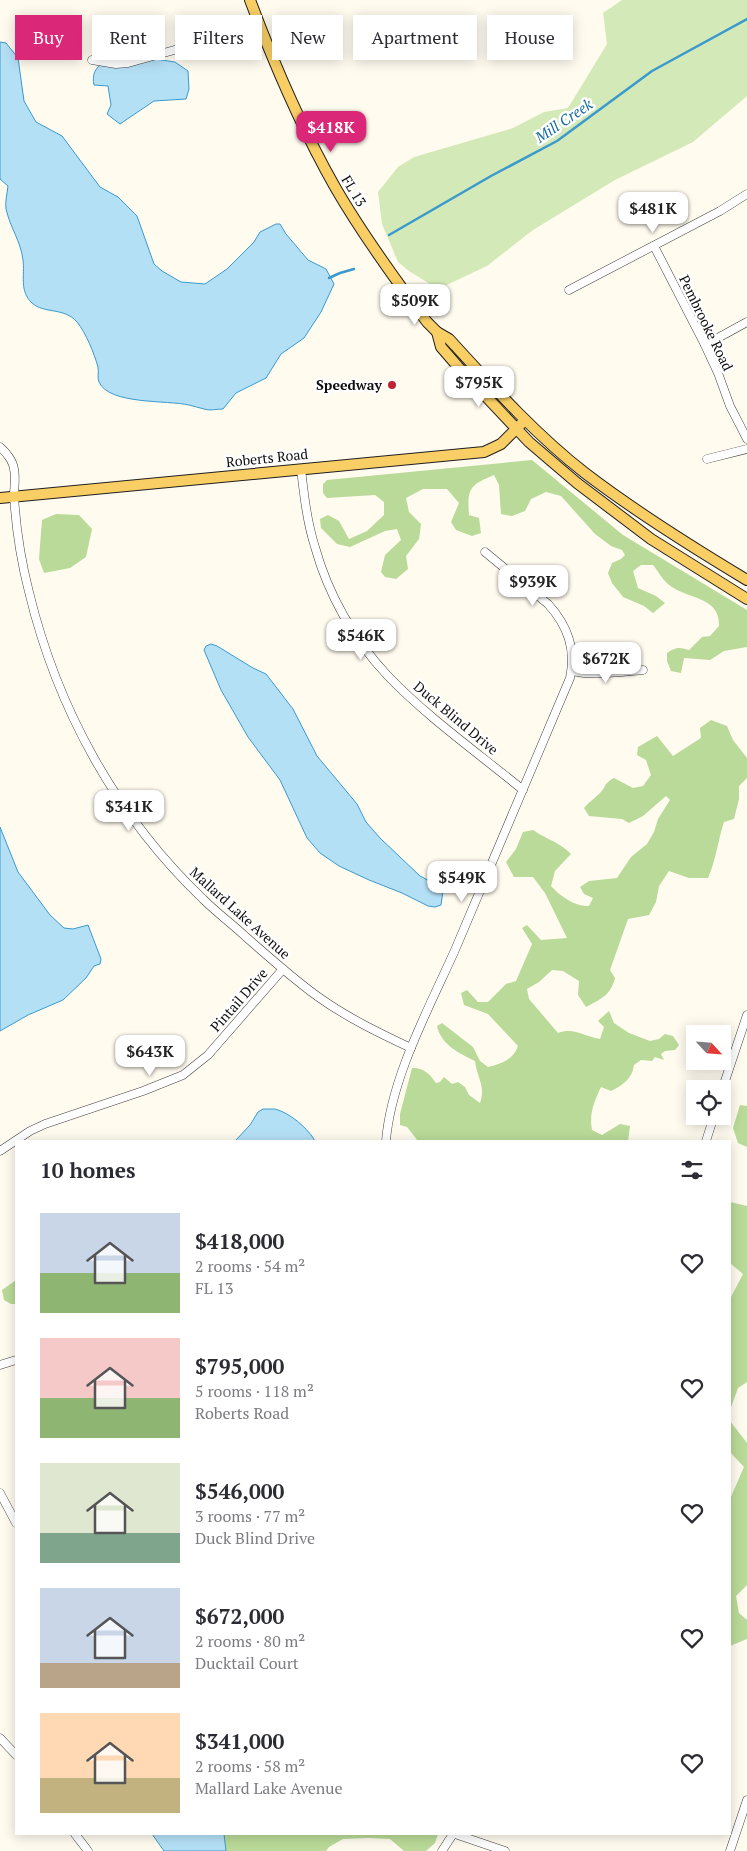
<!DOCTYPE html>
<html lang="en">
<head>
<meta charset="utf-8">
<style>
  body { margin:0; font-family:"PT Serif",serif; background:#f7f7f7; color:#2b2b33; height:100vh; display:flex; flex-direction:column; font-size:19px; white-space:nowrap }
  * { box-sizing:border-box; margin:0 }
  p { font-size:16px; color:#7c7c81 }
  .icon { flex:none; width:28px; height:28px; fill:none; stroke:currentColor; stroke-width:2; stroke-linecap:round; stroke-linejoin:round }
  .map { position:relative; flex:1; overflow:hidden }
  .panel { position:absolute; left:15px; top:1140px; width:716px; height:695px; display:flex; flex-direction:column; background:#fff; border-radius:0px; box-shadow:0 2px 12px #0003 }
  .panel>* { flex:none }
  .banner { position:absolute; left:15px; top:15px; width:718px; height:45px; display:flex; gap:10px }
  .needle { width:32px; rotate:116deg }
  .tools { position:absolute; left:686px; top:1025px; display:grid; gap:10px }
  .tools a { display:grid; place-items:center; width:45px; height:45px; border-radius:0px; background:#fff; box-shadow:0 2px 12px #0003; font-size:25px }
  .price { position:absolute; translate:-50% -42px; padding:0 11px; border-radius:10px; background:#fff; color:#222; font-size:16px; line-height:32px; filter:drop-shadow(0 1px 2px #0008) }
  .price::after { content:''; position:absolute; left:50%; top:30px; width:15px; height:11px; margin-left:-8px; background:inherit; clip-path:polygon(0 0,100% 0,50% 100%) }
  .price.selected { background:#db2777; color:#fff }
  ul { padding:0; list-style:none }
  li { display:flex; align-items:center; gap:15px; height:125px; padding:0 25px }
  li span { display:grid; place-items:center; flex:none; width:140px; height:100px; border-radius:0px; color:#555 }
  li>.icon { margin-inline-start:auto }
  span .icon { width:60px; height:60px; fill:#fffc; stroke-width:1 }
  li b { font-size:21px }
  h2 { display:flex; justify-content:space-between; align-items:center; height:60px; padding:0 25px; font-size:21px }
  .tag { padding:0 18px; border-radius:0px; background:#fff; box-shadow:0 2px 12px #0003; font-size:18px; line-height:45px }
  .tag.selected { background:#db2777; color:#fff }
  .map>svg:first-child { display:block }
  .green { fill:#d4e9b8 }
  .forest { fill:#b9da98 }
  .water { fill:#b4e0f6; stroke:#3a9acd }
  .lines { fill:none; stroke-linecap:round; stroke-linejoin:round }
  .stream { stroke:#3a9acd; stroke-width:2.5 }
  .minor-casing { stroke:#414141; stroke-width:9 }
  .major-casing { stroke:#1f1f1f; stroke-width:12 }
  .minor { stroke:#fff; stroke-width:8 }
  .major { stroke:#f8ce65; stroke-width:10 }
  .poi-dot { fill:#be2534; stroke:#fff; stroke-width:2 }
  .labels { text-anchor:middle; stroke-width:5; stroke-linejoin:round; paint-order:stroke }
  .street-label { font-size:14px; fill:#0e0e0e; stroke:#fff }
  .poi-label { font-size:14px; font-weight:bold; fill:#0e0e0e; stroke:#fff; text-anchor:end }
  .water-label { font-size:15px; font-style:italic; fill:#176ba0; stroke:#fff }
</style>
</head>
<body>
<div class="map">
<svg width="747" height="1851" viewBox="0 0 747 1851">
  <rect width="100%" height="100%" fill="#fffbef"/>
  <polygon class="green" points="622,0 747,0 747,96 693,142 615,180 533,230 487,266 438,289 409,271 398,262 382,224 378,192 398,167 414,157 513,128 544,112 568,108 607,44 603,13"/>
  <g class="forest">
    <path d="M532,460l91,75 124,75v37l-23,4 -14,9 -26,-2 -3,15 -10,-2 -4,-10v-8c9,-6 12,-6 22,-3l13,-13 8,-1 9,-10c1,-31 -33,-26 -51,-42 -6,-5 -10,-13 -15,-19h-12l-8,6 5,17 18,8 9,7 -12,10 -9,-7 -21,-9 -11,-14 -4,-10 4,-10 9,-4 4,-4 -3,-5 -11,-4 -16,-12 -34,-38 -15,-4 -15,7 -6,12 -13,5 -11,-2 -2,-29 -5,-10c-24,10 -27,13 -25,40l10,3 2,15 -9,3 -16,-6 -5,-8 8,-19 -12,-14h-24l-17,9 3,14 12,12 -2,15 -13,17 2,13 -12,10 -11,-2 -4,-5 4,-17 16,-15 -4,-11 -12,2 -35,16 -13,-3 -16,-16 -1,-9 8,-4 11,6 10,18 18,-8 17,-16v-13l-9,-7 -48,3 -4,-5v-9l4,-4z"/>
    <polygon points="56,514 79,515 92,529 86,557 70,568 44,573 39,559 42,520"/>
    <path d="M711,720l16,6 6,14 14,18v20l-8,8v13l-5,20 -10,3c-6,18 -8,38 -16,56h-19l-20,-7 -10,15 -3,16 -7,13 -21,4 -18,51 5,8c-4,17 -14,21 -29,29l-8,-12 1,-14 -16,-10 -11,-1 -13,12 -12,7 2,10 29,34c16,-6 25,3 42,6l4,-12 -6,-6 11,-10 5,12 15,10 21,8 9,-2 6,-5 8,2 6,9 -4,5 -10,1 -4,3 3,6 -9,-3 -3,4 -11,-1 -7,5c-2,14 -11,20 -23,26l-10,-4c-7,15 -12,26 -9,43l10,5 18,-11 10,2 -2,15h-210l-11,-14 -7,-2v-11l12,-46c11,-1 18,6 24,15l4,-1 4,-5 8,7 6,-2 7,5 4,8 11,8c6,-17 -3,-25 -5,-42 -16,-8 -34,-16 -38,-35l5,-3 31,24 7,14 8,6c13,-3 26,-8 30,-21l-30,-32 -24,-9 -3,-12 6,-3 11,12h10l18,-18 10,-3 16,-37 -10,-16 5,-3 14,15 26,-2 -22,-45 -12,-16h-19l-8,-15 10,-13 7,-17 10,-2c13,9 28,13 38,24l-16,17 -4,15c9,10 24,21 38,20l4,-8 -9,-4 -4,-7 9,-6 28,-3 14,-21 16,-13 7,-12 4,-13 12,-19 -4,-4 -23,20 -14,7 -7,-4 -33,-3 -5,-8c5,-6 11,-10 16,-15 7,-7 3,-9 14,-15l19,10 10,-2 8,-11 -5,-15 -9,-5 1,-8 19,-11 16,20 28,-18 -1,-10z"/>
    <polygon points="740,1105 747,1106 747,1147 738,1143 733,1128"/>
    <polygon points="730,1202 747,1206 747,1382 738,1388 730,1410 730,1299 743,1274 730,1263"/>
    <polygon points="16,1280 16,1304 11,1304 4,1300 2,1290"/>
    <polygon points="730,1421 747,1443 747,1585 736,1596 739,1613 747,1620 747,1639 730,1646 730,1499 744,1467 730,1452"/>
    <polygon points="224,1834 438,1834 435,1843 426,1851 404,1851 390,1839 368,1838 343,1839 329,1847 326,1851 226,1851"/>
  </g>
  <g class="water">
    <path d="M0,42l6,1 12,15 6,43 12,21 26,14 38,51 18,10 19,19 17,48 8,7 19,11 24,2 22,-15 27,-27 6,-10 16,-8h4l6,10 22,26 18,9 8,15 -13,28 -17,26 -23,16 -15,24 -30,15 -13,16c-6,0 -13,2 -19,0 -5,-1 -10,-3 -15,-4 -21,-5 -80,0 -90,-23 -2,-4 0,-10 -1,-15 -4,-14 -12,-34 -21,-45 -13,-15 -33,-8 -45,-19 -13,-12 -7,-28 -9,-43 -2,-18 -13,-33 -17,-51 -1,-7 1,-15 2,-23l-8,-7z"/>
    <path d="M121,56l21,1 33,5 13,9 1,18 -3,10 -32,2 -34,23 -13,-10 4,-9 -3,-19 -14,-1c-4,-19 11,-24 27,-29z"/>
    <polygon points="211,644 217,646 253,668 266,674 293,709 317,756 357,804 366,822 380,838 420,876 441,887 443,891 441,905 435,907 428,906 402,893 369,880 339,866 320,853 307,838 280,780 248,737 221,690 204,650 206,646"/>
    <polygon points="0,827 18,872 50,915 64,928 73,929 88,925 101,959 100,964 94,966 86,978 63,1000 28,1015 0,1031"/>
    <path d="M263,1109c4,0 9,0 12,0 15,4 31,18 39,30v2h-79l15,-16 8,-13z"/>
    <polygon points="152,1834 224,1834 226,1851 164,1851"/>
  </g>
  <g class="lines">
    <g class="stream">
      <polyline points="389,235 491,176 557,141 652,71 747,19"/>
      <polyline points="329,278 340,273 354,269"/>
    </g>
    <g class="minor-casing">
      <g id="minor">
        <polyline points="92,60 116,64 128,63 260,26"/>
        <polyline points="654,246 705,345 718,373 730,406 747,439"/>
        <polyline points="569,290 720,211 747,194"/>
        <polyline points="705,345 747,322"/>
        <path d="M0,447c6,5 13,14 14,22 2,9 0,19 0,27 2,32 7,65 15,96 28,116 87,224 174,307 13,13 29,25 43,38 23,20 46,41 71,59 29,21 62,37 94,52"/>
        <polyline points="707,459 747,449"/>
        <path d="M301,469c3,26 6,53 14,78 13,47 39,93 72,128 40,42 91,78 136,115"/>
        <path d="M572,671c22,5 48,1 71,-1"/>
        <polyline points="722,1090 747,1015"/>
        <path d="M386,1141c5,-63 43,-133 69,-191 39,-91 77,-182 115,-272 6,-29 -2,-52 -22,-74l-63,-52"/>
        <polyline points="706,1141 714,1116"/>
        <polyline points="0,1151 30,1131 45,1124 143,1091 183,1075 208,1055 283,969"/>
        <polyline points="0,1365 16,1360"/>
        <polyline points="0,1493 16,1523"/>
        <polyline points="0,1738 16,1755"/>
        <polyline points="75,1834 88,1851"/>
        <polyline points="455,1834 505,1851"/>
        <polyline points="442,1851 453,1834"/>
        <polyline points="730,1851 747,1800"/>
      </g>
    </g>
    <g class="major-casing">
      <g id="major">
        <path d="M250,0c24,64 51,127 85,187 27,47 59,91 92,135l10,10 12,7c43,47 86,95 136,134 51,39 107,74 162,107"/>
        <polyline points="437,332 441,347 460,369 529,442 577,483 651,539 747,599"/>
        <polyline points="0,498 484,452 501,444 525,420"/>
      </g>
    </g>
    <use href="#minor" class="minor"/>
    <use href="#major" class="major"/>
  </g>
  <circle class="poi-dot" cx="392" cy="385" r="5"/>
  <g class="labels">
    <g class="street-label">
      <text transform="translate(354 191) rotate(59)" y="5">FL 13</text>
      <text transform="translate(706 323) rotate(64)" y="5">Pembrooke Road</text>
      <text transform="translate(267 458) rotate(-6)" y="5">Roberts Road</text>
      <text transform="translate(456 718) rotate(40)" y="5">Duck Blind Drive</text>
      <text transform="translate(240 913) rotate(42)" y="5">Mallard Lake Avenue</text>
      <text transform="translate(239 1000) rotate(-49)" y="5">Pintail Drive</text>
    </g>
    <g class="poi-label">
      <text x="382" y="390">Speedway</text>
    </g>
    <g class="water-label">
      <text transform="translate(564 121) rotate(-34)" y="5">Mill Creek</text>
    </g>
  </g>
</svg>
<div class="tools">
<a><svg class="needle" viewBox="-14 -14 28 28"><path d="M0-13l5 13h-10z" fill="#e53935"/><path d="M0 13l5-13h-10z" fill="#7c7c81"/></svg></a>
<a><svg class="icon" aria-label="locate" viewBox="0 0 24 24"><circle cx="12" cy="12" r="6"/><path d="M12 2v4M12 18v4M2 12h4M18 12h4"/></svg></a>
</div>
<b class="price selected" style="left:331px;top:153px">$418K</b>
<b class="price" style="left:653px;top:234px">$481K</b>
<b class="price" style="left:415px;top:326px">$509K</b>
<b class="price" style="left:479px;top:408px">$795K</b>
<b class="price" style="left:533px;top:607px">$939K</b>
<b class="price" style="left:361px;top:661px">$546K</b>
<b class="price" style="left:606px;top:684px">$672K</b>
<b class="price" style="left:129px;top:832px">$341K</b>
<b class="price" style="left:462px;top:903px">$549K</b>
<b class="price" style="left:150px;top:1077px">$643K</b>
<div class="banner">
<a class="tag selected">Buy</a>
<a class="tag">Rent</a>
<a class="tag">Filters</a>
<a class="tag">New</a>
<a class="tag">Apartment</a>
<a class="tag">House</a>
</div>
<section class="panel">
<h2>10 homes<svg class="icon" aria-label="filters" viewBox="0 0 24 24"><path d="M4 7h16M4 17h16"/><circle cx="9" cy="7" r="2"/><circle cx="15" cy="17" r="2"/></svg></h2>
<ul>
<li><span style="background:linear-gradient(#c9d6e8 60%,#8fb573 0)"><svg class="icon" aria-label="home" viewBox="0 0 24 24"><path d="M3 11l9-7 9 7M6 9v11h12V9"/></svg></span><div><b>$418,000</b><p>2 rooms · 54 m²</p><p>FL 13</p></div><svg class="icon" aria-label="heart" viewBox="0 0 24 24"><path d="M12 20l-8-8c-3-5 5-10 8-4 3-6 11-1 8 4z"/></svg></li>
<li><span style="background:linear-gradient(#f6c9c9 60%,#8fb573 0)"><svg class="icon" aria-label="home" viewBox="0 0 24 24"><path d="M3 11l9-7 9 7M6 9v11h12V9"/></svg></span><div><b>$795,000</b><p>5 rooms · 118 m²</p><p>Roberts Road</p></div><svg class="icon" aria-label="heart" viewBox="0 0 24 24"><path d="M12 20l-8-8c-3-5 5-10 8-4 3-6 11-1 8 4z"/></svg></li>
<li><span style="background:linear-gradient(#dfe7d0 70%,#7fa58c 0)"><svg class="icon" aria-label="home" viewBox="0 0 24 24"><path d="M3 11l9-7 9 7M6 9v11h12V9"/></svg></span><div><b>$546,000</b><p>3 rooms · 77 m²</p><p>Duck Blind Drive</p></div><svg class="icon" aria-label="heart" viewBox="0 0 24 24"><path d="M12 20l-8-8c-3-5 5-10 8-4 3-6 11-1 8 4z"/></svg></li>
<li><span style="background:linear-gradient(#c9d6e8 75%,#b9a48a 0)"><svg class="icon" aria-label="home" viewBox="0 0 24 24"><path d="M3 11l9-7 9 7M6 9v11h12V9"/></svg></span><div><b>$672,000</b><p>2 rooms · 80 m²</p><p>Ducktail Court</p></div><svg class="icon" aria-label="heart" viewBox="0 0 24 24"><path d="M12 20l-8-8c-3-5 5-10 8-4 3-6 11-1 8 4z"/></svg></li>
<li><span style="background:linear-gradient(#ffd9b3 65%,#c2b280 0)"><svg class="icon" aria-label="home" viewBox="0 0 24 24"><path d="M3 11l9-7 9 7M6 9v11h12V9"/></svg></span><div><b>$341,000</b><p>2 rooms · 58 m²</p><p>Mallard Lake Avenue</p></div><svg class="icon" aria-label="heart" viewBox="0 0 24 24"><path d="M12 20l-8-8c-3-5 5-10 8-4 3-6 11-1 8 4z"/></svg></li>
</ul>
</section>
</div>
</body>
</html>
